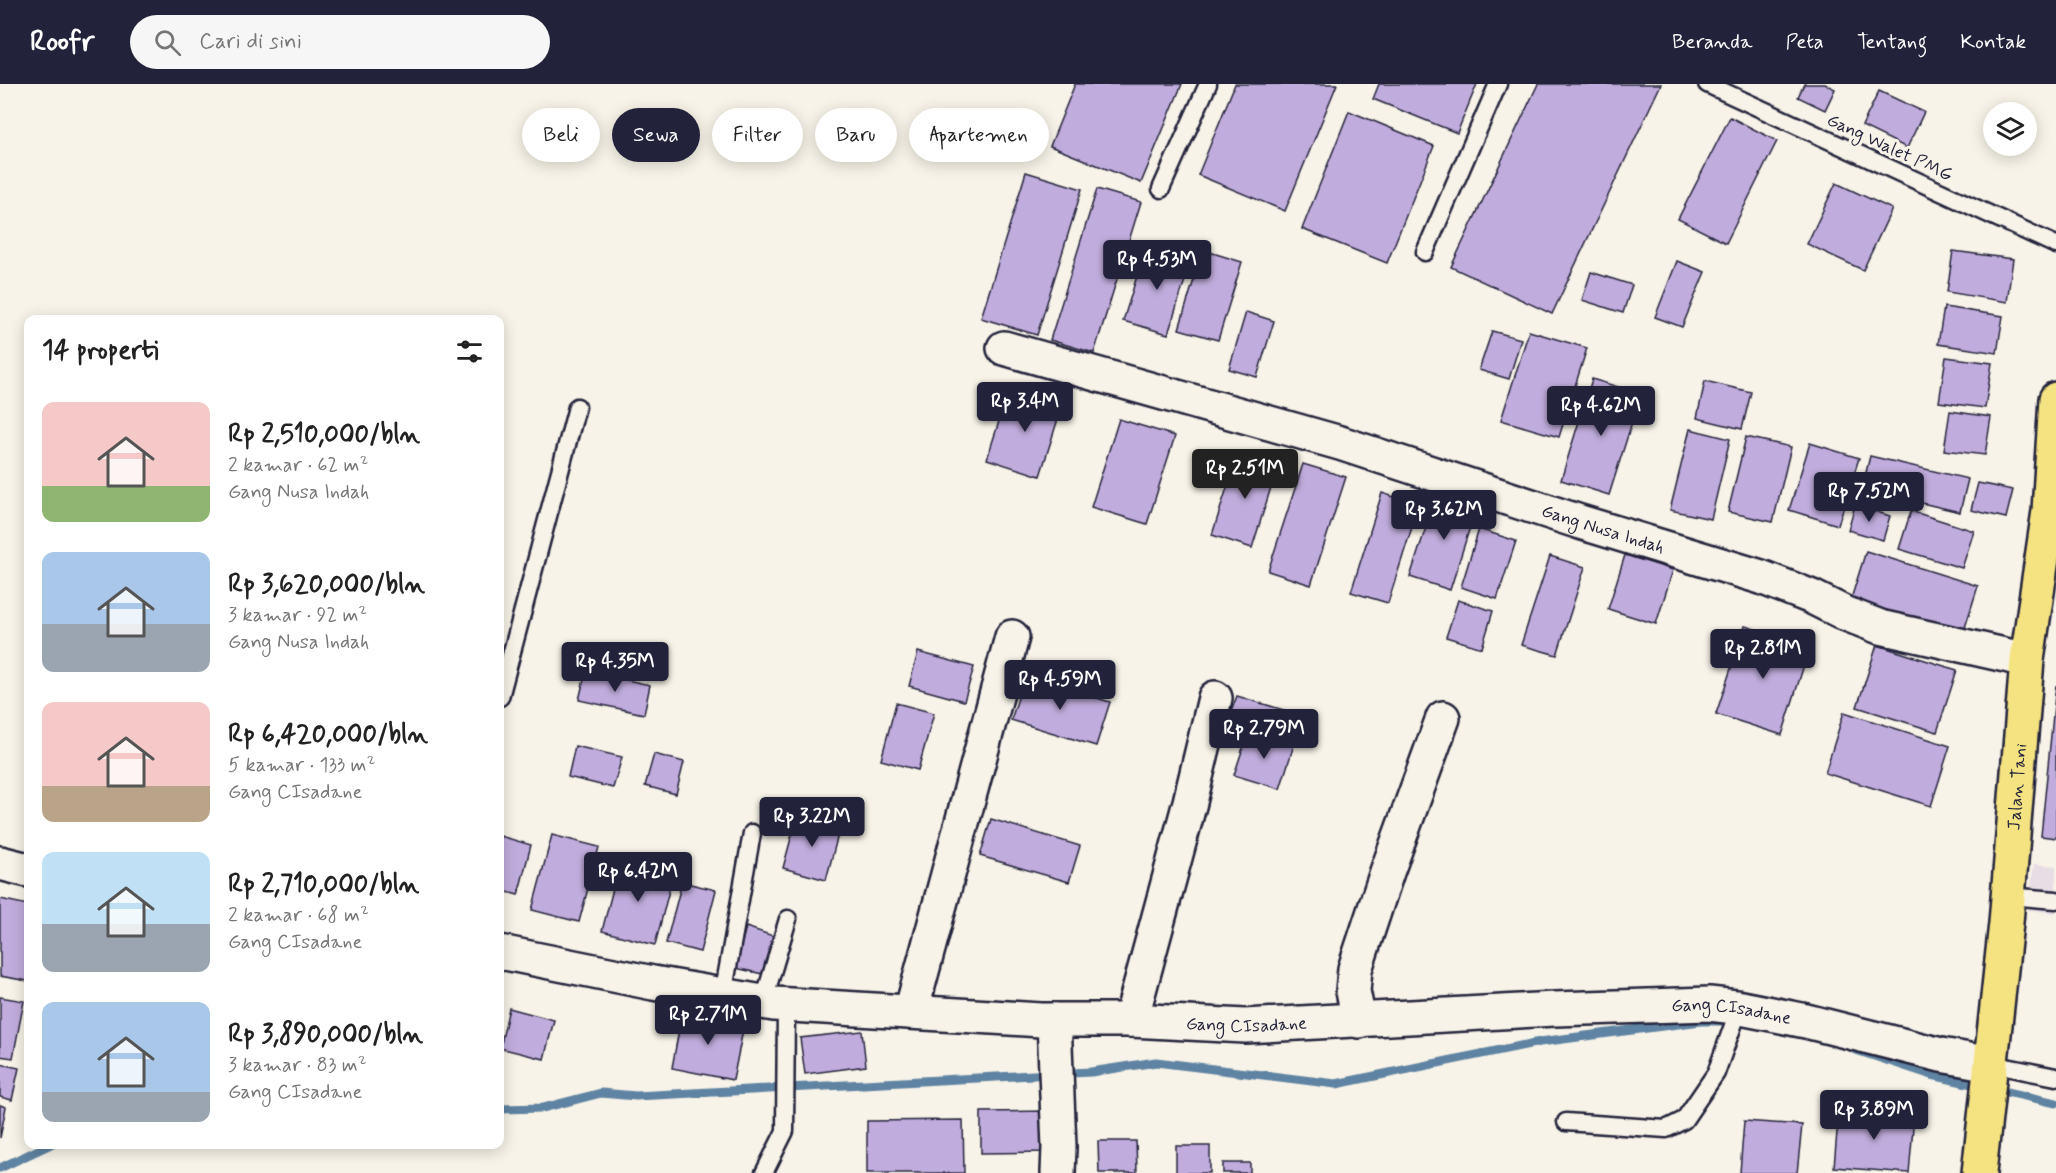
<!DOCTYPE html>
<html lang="id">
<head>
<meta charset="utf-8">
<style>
  body { margin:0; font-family:Mynerve,sans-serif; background:#f6f6f6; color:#222; height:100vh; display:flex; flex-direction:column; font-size:22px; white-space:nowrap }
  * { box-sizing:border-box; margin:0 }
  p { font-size:20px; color:#767676 }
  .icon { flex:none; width:33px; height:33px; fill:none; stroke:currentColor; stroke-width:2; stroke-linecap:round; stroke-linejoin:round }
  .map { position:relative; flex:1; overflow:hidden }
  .drawer { position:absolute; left:24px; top:231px; width:480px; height:834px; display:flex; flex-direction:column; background:#fff; border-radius:12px; box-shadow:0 3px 15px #0003 }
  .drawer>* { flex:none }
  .guide { position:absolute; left:522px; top:24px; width:570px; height:54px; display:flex; gap:12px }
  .buttons { position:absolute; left:1983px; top:18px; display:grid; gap:12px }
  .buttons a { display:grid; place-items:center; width:54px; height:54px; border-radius:50%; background:#fff; box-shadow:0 3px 15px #0003; font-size:30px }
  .price { position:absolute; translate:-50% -51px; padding:0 14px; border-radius:6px; background:#22223b; color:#fff; font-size:20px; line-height:39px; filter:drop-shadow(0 2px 3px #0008) }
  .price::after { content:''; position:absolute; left:50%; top:36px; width:18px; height:14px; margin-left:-9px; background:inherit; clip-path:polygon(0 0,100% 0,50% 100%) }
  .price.selected { background:#222; color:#fff }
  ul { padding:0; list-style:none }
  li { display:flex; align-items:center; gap:18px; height:150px; padding:0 18px }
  li span { display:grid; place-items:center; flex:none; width:168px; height:120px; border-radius:12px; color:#555 }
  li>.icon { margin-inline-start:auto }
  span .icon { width:72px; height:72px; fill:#fffc; stroke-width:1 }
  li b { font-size:26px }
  h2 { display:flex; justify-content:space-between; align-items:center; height:72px; padding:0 18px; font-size:26px }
  .pill { padding:0 21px; border-radius:27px; background:#fff; box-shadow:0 3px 15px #0003; font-size:21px; line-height:54px }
  .pill.selected { background:#22223b; color:#fff }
  header { display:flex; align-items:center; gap:36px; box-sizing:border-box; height:84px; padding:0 30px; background:#22223b; color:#fff }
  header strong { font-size:28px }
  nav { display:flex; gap:33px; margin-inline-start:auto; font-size:21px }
  .search { width:420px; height:54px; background:#f6f6f6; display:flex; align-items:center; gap:15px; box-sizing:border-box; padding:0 21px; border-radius:33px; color:#767676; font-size:22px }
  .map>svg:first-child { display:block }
  .built { fill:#e7dee5 }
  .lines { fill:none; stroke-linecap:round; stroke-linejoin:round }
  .stream { stroke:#5f83a2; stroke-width:9 }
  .building { fill:#c1addd; stroke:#22223b; stroke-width:1.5 }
  .service-casing { stroke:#22223b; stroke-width:21 }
  .minor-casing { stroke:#22223b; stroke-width:38 }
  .trunk-casing { stroke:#22223b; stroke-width:38 }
  .service { stroke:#f7f3e8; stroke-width:16 }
  .minor { stroke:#f7f3e8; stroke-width:33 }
  .trunk { stroke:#f5e382; stroke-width:33 }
  .labels { text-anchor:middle; stroke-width:6; stroke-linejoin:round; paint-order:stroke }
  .street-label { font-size:18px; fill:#22223b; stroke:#f7f3e8 }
</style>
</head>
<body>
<header>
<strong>Roofr</strong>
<div class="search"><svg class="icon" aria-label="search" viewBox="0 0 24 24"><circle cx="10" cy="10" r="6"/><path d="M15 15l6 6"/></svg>Cari di sini</div>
<nav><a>Beranda</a><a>Peta</a><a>Tentang</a><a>Kontak</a></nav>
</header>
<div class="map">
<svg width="2056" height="1089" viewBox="0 0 2056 1089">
  <rect width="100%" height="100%" fill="#f7f3e8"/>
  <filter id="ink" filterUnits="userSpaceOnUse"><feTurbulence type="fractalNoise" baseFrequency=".0167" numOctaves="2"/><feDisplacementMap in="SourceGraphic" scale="12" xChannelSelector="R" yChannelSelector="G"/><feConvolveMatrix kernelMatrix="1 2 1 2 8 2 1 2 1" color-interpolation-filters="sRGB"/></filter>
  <g filter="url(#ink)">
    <polygon class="built" points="2034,780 2056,782 2056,829 2028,826"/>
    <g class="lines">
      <g class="stream">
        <polyline points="1853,965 1932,991 2056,1019"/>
        <polyline points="500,1025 543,1024 601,1009 636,1012 1091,988 1156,978 1336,1000 1540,958 1701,937 1723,937"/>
        <polyline points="0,1084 51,1060"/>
      </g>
    </g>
    <g class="building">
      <polygon points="1075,0 1182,0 1141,99 1050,62"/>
      <polygon points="1235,0 1337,0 1285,127 1198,91"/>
      <polygon points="1379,0 1477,0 1457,49 1373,15"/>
      <polygon points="1538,0 1661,0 1552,230 1451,183"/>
      <polygon points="1804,0 1825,0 1835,5 1825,26 1798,13"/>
      <polygon points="1879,7 1924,28 1907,64 1862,42"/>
      <polygon points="1349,27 1434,62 1387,179 1302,145"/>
      <polygon points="1730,33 1777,57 1726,159 1678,135"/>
      <polygon points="1026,88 1082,105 1037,251 981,234"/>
      <polygon points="1836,99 1892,125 1863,186 1807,160"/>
      <polygon points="1097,105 1141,118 1094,269 1050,256"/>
      <polygon points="1146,163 1191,177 1168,250 1123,237"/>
      <polygon points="1203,166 1242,178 1218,256 1179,245"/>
      <polygon points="1953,167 2013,175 2007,218 1947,208"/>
      <polygon points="1677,177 1705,188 1682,243 1655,233"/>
      <polygon points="1591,188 1632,201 1623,229 1582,216"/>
      <polygon points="1944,223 2003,232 1997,269 1938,260"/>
      <polygon points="1246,228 1274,237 1257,293 1229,285"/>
      <polygon points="1492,247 1521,255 1509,295 1479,286"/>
      <polygon points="1529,247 1587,264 1559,353 1501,336"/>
      <polygon points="1946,273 1992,279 1985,324 1939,318"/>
      <polygon points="1592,295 1641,310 1609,411 1561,396"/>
      <polygon points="1705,297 1751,308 1742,345 1697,334"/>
      <polygon points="1009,306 1062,322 1040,392 987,375"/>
      <polygon points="1950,327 1991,333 1985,371 1944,366"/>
      <polygon points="1119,335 1175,352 1147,440 1091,423"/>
      <polygon points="1690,345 1730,355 1711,435 1670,426"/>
      <polygon points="1746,353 1791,363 1773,438 1728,428"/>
      <polygon points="1810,359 1859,374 1838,441 1789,426"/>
      <polygon points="1238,369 1278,381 1252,464 1212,451"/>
      <polygon points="1870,372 1968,395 1960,428 1862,405"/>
      <polygon points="1303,380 1346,393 1311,501 1268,487"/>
      <polygon points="1978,399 2013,406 2006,434 1971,426"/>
      <polygon points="1382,409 1419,421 1388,519 1351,508"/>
      <polygon points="1437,409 1477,421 1450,506 1410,493"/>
      <polygon points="1855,421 1890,432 1883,456 1848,446"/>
      <polygon points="1911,427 1974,447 1962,484 1899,465"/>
      <polygon points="1479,445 1516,457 1497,515 1461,503"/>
      <polygon points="1866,467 1978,502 1963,550 1851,515"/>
      <polygon points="1625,471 1673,486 1656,540 1608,525"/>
      <polygon points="1550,472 1585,483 1557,571 1521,561"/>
      <polygon points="1458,516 1493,527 1482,564 1446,553"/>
      <polygon points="1745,542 1810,562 1782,651 1716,630"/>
      <polygon points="1877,561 1957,586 1937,648 1857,623"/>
      <polygon points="918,568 974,583 964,617 909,602"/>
      <polygon points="586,587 650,601 644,630 579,616"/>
      <polygon points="1025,592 1110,618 1096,662 1011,636"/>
      <polygon points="2056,601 2056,754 2041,752"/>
      <polygon points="1237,612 1310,634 1304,651 1231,628"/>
      <polygon points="896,619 934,629 918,686 881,676"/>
      <polygon points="1844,628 1950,662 1931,722 1825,689"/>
      <polygon points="1249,646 1294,661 1280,705 1234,691"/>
      <polygon points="575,662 622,673 613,704 568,693"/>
      <polygon points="654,670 684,678 676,710 645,702"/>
      <polygon points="797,732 840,743 826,796 783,784"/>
      <polygon points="991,735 1080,762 1069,798 980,772"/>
      <polygon points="552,751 599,763 579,838 532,826"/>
      <polygon points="500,752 531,761 518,811 500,806"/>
      <polygon points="620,778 673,791 655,861 602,847"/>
      <polygon points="682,798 716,806 700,868 666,859"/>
      <polygon points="0,815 28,821 28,897 0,892"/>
      <polygon points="746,843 773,852 763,890 735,884"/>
      <polygon points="0,913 24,917 13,974 0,972"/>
      <polygon points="509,924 554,936 544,975 500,964"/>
      <polygon points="682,929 744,941 733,996 672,984"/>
      <polygon points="862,947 866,982 805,990 800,954"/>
      <polygon points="0,980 19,984 12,1016 0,1013"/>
      <polygon points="0,1021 6,1023 0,1054"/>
      <polygon points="1839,1025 1914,1032 1909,1089 1834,1083"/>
      <polygon points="1054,1027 1054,1068 981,1069 981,1028"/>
      <polygon points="963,1036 964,1089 867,1089 867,1037"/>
      <polygon points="1744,1037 1802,1041 1797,1089 1740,1089"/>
      <polygon points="1098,1057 1136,1057 1137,1089 1099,1089"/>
      <rect x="1176" y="1062" width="34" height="27"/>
      <rect x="1223" y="1079" width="27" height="10"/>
    </g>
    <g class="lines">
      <g class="service-casing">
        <g id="service">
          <polyline points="1707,0 2056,161"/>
          <polyline points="1161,105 1208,0"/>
          <polyline points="1425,168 1498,0"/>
          <polyline points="500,613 577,323"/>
          <polyline points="2008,812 2056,816"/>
          <polyline points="723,911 752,749"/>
          <polyline points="763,919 788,835"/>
          <polyline points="1991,980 2056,993"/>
          <polyline points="1566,1038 1666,1045 1684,1036 1716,989 1735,936 1736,923"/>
          <polyline points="764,1089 785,1047 786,921"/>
        </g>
      </g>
      <g class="minor-casing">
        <g id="minor">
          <path id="s1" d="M1004,264l336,95 240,79 181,55 51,20 32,16 36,14 147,33"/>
          <polyline points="0,779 28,786"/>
          <path id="s2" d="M500,868l153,31 121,21 267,16h90l114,6 310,-17 154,-5 27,3 70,14 135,34 50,9"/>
          <polyline points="911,928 1012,553"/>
          <polyline points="1054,936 1059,1063 1058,1089"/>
          <polyline points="1131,936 1190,718 1215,614"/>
          <polyline points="1359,937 1353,907 1355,885 1387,788 1443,634"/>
        </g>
      </g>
      <g class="trunk-casing">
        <g id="trunk">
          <path id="s3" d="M1979,1089l27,-250 21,-263 22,-149 7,-112"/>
        </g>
      </g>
      <use href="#service" class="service"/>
      <use href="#minor" class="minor"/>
      <use href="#trunk" class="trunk"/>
    </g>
  </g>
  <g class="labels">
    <g class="street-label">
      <text transform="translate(1890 63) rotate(25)" y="6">Gang Walet PMG</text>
      <text dy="6" stroke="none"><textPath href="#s1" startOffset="626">Gang Nusa Indah</textPath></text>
      <text dy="6" stroke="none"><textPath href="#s3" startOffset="388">Jalan Tani</textPath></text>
      <text dy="6" stroke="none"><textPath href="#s2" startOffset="1238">Gang CIsadane</textPath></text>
      <text dy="6" stroke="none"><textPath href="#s2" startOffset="752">Gang CIsadane</textPath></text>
    </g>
  </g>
</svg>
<div class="buttons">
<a><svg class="icon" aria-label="layers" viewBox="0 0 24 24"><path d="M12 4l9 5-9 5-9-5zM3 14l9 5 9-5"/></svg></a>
</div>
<b class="price" style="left:1157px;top:207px">Rp 4.53M</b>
<b class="price" style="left:1025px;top:349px">Rp 3.4M</b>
<b class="price" style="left:1601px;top:353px">Rp 4.62M</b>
<b class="price selected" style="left:1245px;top:416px">Rp 2.51M</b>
<b class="price" style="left:1869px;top:439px">Rp 7.52M</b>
<b class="price" style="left:1444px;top:457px">Rp 3.62M</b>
<b class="price" style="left:1763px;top:596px">Rp 2.81M</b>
<b class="price" style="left:615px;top:609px">Rp 4.35M</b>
<b class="price" style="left:1060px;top:627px">Rp 4.59M</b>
<b class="price" style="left:1264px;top:676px">Rp 2.79M</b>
<b class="price" style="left:812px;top:764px">Rp 3.22M</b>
<b class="price" style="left:638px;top:819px">Rp 6.42M</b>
<b class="price" style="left:708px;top:962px">Rp 2.71M</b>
<b class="price" style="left:1874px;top:1057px">Rp 3.89M</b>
<div class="guide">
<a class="pill">Beli</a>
<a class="pill selected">Sewa</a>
<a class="pill">Filter</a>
<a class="pill">Baru</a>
<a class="pill">Apartemen</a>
</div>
<section class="drawer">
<h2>14 properti<svg class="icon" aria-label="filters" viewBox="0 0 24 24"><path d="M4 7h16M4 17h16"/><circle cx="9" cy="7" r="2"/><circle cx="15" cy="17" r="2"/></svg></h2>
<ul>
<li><span style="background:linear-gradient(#f6c9c9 70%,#8fb573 0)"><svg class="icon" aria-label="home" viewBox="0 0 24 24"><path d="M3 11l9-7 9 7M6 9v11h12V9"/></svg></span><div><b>Rp 2,510,000/bln</b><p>2 kamar · 62 m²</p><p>Gang Nusa Indah</p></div></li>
<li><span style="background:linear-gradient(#a9c7e8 60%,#9aa5b1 0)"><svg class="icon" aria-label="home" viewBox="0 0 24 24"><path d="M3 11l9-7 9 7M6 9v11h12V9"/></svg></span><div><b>Rp 3,620,000/bln</b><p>3 kamar · 92 m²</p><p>Gang Nusa Indah</p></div></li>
<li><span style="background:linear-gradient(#f6c9c9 70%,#b9a48a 0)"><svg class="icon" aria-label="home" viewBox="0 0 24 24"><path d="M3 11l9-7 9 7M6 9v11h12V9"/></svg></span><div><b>Rp 6,420,000/bln</b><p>5 kamar · 133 m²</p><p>Gang CIsadane</p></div></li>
<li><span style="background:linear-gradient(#bfe0f5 60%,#9aa5b1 0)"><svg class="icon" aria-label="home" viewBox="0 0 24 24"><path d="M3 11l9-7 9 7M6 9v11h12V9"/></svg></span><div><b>Rp 2,710,000/bln</b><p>2 kamar · 68 m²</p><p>Gang CIsadane</p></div></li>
<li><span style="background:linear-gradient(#a9c7e8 75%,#9aa5b1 0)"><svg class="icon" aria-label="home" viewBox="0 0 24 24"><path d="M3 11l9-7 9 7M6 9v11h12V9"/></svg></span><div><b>Rp 3,890,000/bln</b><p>3 kamar · 83 m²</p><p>Gang CIsadane</p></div></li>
</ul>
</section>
</div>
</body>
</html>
